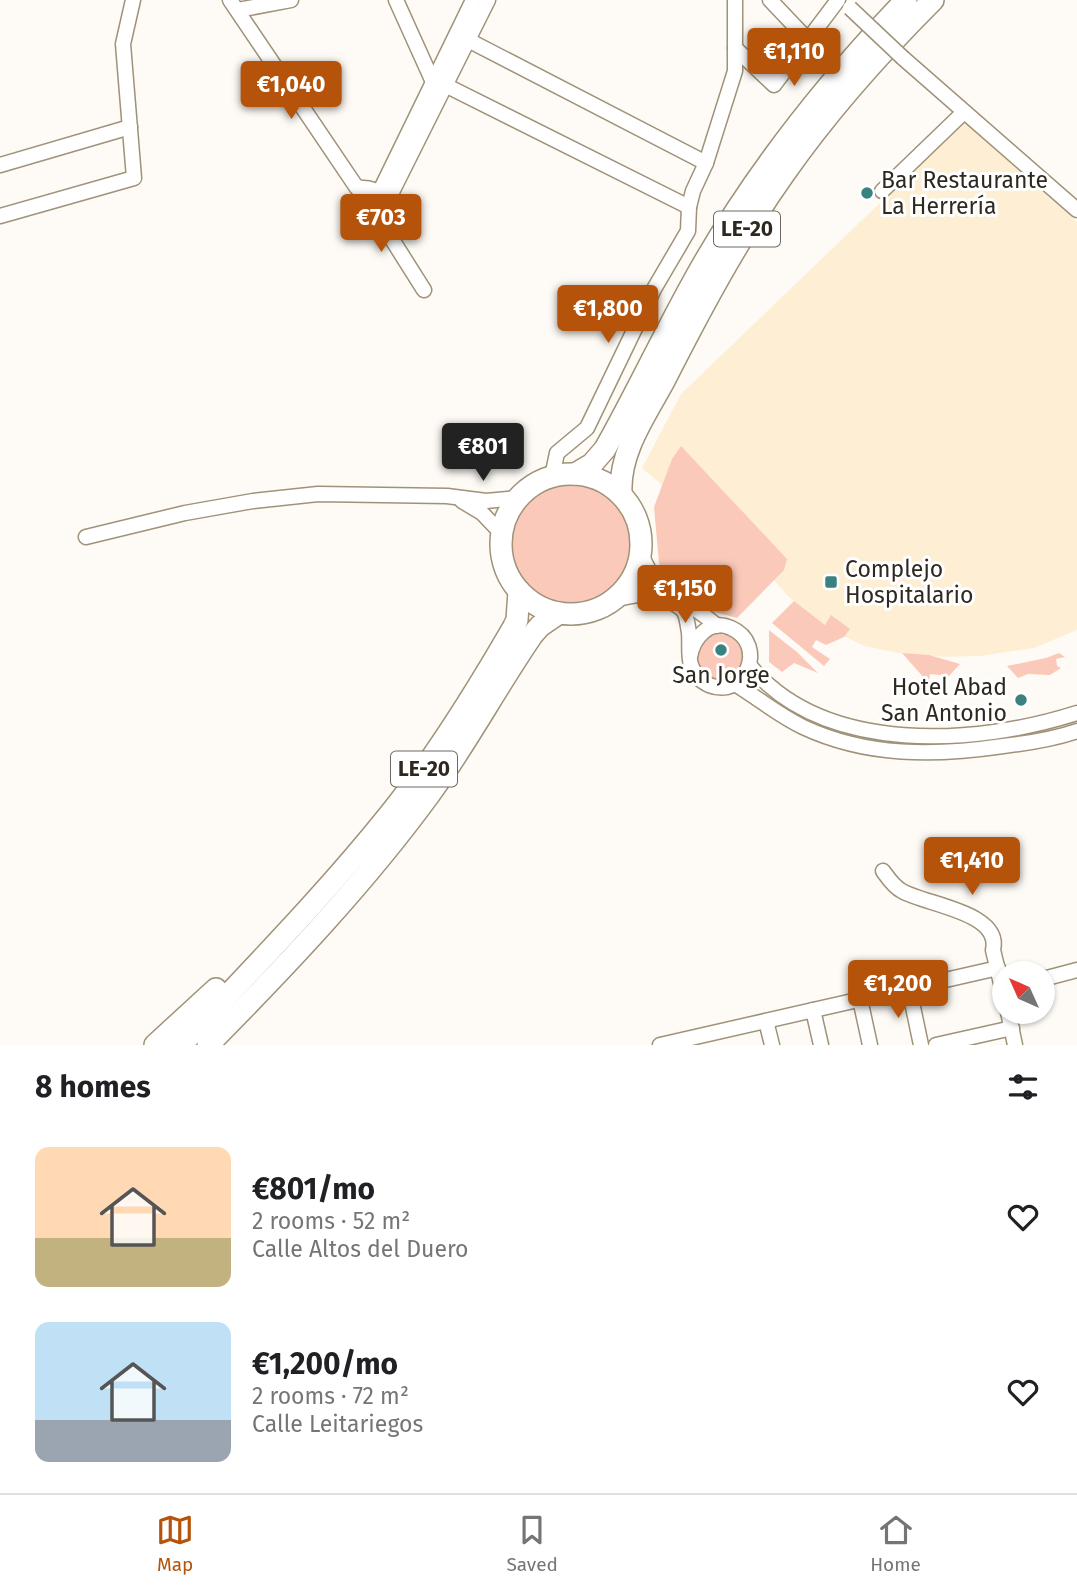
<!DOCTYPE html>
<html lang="en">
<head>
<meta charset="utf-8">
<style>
  body { margin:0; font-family:"Fira Sans",sans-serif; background:#f6f6f6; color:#202124; height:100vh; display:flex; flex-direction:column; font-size:26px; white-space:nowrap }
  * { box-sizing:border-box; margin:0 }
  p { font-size:23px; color:#757577 }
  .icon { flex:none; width:38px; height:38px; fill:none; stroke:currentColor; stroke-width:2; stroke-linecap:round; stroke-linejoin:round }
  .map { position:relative; height:1045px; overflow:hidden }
  .side { display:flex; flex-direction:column; background:#fff; flex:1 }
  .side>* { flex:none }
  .needle { width:46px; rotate:315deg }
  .buttons { position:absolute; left:992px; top:961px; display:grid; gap:14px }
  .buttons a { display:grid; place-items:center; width:63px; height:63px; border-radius:50%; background:#fff; box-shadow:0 2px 5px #0004; font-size:35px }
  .price { position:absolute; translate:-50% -60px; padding:0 16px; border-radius:7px; background:#b45309; color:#fff; font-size:23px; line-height:46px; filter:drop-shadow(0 2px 4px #0008) }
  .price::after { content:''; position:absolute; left:50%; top:42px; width:21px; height:16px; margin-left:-10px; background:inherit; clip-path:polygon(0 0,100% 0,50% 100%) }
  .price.current { background:#222; color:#fff }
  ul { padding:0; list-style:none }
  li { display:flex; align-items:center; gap:21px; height:175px; padding:0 35px }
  li span { display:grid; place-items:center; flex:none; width:196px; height:140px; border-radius:14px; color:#555 }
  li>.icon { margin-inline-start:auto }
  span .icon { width:84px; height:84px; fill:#fffc; stroke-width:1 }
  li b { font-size:30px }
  h2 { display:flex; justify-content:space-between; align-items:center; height:84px; padding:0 35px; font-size:30px }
  .tab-bar { display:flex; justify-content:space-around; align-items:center; height:98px; border-top:2px solid #e0e0e0; background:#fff; font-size:19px; color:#757577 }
  .tab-bar a { display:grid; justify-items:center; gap:4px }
  .tab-bar .current { color:#b45309 }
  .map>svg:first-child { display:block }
  .built { fill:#feefd4 }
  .green { fill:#fbc9b9 }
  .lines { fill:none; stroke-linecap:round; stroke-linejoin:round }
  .minor-casing { stroke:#9f9278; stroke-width:17 }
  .highway-casing { stroke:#9f9278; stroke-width:24 }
  .minor { stroke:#fff; stroke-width:14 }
  .highway { stroke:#fff; stroke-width:21 }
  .minor-bridge-casing { stroke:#9f9278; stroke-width:17; stroke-linecap:butt }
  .minor-bridge { stroke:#fff; stroke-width:14 }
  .poi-dot { fill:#3a8282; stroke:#fff; stroke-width:2.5 }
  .labels { text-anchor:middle; stroke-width:6; stroke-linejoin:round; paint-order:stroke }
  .shield { fill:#fff; stroke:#6d6962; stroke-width:2 }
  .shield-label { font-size:21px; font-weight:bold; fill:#2e291f }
  .poi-label { font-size:23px; fill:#2e291f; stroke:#fff; text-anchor:start }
</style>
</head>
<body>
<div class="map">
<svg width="1077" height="1045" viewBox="0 0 1077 1045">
  <rect width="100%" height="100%" fill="#fefbf6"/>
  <polygon class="built" points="964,122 1077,222 1077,630 1034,648 980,656 944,657 898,653 865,646 830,630 789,597 768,574 642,468 681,394"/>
  <g class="green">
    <polygon points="681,446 787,559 784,570 737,618 710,611 677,589 668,581 659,563 654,507 672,459"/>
    <circle cx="569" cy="543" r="62"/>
    <polygon points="794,601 825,625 831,615 850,629 844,637 826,645 816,640 812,647 830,659 824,666 772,623"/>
    <polygon points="769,630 797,652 818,673 794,663 782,672 769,662"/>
    <circle cx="720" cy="657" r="23"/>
    <polygon points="902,653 929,655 960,664 949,676 930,674 929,680 925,679"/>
    <polygon points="1059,653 1065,657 1056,659 1057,666 1061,668 1050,675 1028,674 1018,678 1007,666 1046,658"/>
  </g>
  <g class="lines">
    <g class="minor-casing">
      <g id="minor">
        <path d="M230,0l127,188c26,-2 53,19 31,45l36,57"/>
        <polyline points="396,0 433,82 445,85 689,207"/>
        <polyline points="770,0 808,40"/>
        <polyline points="238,10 291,0"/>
        <polyline points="468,40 706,163"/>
        <polyline points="735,48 774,85 838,0"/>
        <polyline points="903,58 1077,210"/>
        <polyline points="0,165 130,127"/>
        <polyline points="380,191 473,0"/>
        <polyline points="882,191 964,112"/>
        <polyline points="389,198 488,0"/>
        <polyline points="0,216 134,178 123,44 133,0"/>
        <polyline points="552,477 557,453 587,428 654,289 688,231 689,207 693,191 706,163 735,71 735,0"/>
        <polyline points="462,501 482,513 502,534"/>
        <polyline points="86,537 185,513 253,501 318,494 447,496 486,501 518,498"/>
        <path d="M641,552c13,43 46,46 76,74"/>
        <path d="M614,600c21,-6 37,-8 57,2 5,3 10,5 13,10 3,5 4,15 5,21 1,10 -1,22 2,32 3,9 9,16 18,20 37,15 59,-41 22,-57 -21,-10 -38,10 -41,29"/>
        <path d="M750,666c75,90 227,79 327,47"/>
        <path d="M735,684c23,14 43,31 68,43 64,30 132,29 200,19 25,-3 51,-7 74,-15"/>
        <path d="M883,871c5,7 11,16 19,20 24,14 100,21 91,59l11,46"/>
        <polyline points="1043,979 1077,970"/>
        <polyline points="909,988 921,1045"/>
        <polyline points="860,999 870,1045"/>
        <polyline points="813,1010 821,1045"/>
        <polyline points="1008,1012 1015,1045"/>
        <polyline points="766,1021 772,1045"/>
        <polyline points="660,1045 998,968"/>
        <polyline points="936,1045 1012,1028"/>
      </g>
    </g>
    <g class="highway-casing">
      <g id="highway">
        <circle cx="571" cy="544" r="70"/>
        <path d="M575,474l17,-10 13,-15c35,-62 64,-126 100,-188 56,-96 124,-181 201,-261"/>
        <path d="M621,493c-2,-41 24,-77 43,-112 36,-71 74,-142 120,-207 44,-63 95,-120 149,-174"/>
        <polyline points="155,1045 216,989"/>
        <path d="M181,1045c71,-76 143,-149 208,-230 47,-58 87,-123 124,-187l4,-8 2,-29"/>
        <path d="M208,1045c78,-79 156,-161 221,-250 38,-52 68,-109 104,-161l7,-8 19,-13"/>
      </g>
    </g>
    <use href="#minor" class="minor"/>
    <use href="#highway" class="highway"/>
    <g class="minor-bridge-casing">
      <polyline id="minor-bridge" points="850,8 903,58"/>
    </g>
    <use href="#minor-bridge" class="minor-bridge"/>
  </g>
  <g class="poi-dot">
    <circle cx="867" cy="193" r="7"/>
    <rect x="824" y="575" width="14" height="14" rx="3.5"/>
    <circle cx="721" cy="650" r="7"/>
    <circle cx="1021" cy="700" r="7"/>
  </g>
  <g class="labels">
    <g class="shield">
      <rect x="714" y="211.5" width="66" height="35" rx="5"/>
      <rect x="391" y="751.5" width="66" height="35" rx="5"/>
    </g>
    <g class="shield-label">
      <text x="747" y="236">LE-20</text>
      <text x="424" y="776">LE-20</text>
    </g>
    <g class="poi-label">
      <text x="881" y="188">Bar Restaurante<tspan x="881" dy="26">La Herrería</tspan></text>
      <text x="845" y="577">Complejo<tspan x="845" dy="26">Hospitalario</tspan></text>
      <text x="721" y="683" text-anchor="middle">San Jorge</text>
      <text x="1007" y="695" text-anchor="end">Hotel Abad<tspan x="1007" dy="26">San Antonio</tspan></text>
    </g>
  </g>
</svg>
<div class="buttons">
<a><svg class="needle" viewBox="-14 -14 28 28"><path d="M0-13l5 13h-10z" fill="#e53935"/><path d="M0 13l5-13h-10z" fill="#757577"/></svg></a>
</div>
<b class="price" style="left:794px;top:88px">€1,110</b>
<b class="price" style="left:291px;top:121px">€1,040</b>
<b class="price" style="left:381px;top:254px">€703</b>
<b class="price" style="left:608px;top:345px">€1,800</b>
<b class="price current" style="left:483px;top:483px">€801</b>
<b class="price" style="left:685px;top:625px">€1,150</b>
<b class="price" style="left:972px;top:897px">€1,410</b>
<b class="price" style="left:898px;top:1020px">€1,200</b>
</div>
<section class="side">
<h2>8 homes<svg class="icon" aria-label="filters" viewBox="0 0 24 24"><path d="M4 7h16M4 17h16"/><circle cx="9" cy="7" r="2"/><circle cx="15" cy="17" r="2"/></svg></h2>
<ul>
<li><span style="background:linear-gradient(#ffd9b3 65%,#c2b280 0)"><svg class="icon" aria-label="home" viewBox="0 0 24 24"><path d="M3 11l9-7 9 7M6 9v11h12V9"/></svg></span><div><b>€801/mo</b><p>2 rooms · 52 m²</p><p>Calle Altos del Duero</p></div><svg class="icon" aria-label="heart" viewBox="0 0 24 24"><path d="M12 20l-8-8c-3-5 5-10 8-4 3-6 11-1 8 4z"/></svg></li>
<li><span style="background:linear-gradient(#bfe0f5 70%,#9aa5b1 0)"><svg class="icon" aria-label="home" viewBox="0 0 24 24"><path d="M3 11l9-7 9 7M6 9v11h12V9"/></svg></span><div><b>€1,200/mo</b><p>2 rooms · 72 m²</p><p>Calle Leitariegos</p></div><svg class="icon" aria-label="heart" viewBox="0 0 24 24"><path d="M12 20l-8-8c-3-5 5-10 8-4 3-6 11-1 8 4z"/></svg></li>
</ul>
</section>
<nav class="tab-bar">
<a class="current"><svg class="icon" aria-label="map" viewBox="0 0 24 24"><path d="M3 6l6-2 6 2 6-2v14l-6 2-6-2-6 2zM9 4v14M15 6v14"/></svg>Map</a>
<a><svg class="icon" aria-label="saved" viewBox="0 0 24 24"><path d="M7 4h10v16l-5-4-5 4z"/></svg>Saved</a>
<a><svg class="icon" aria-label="home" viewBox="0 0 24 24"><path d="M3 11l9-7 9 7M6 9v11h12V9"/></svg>Home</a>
</nav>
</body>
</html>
